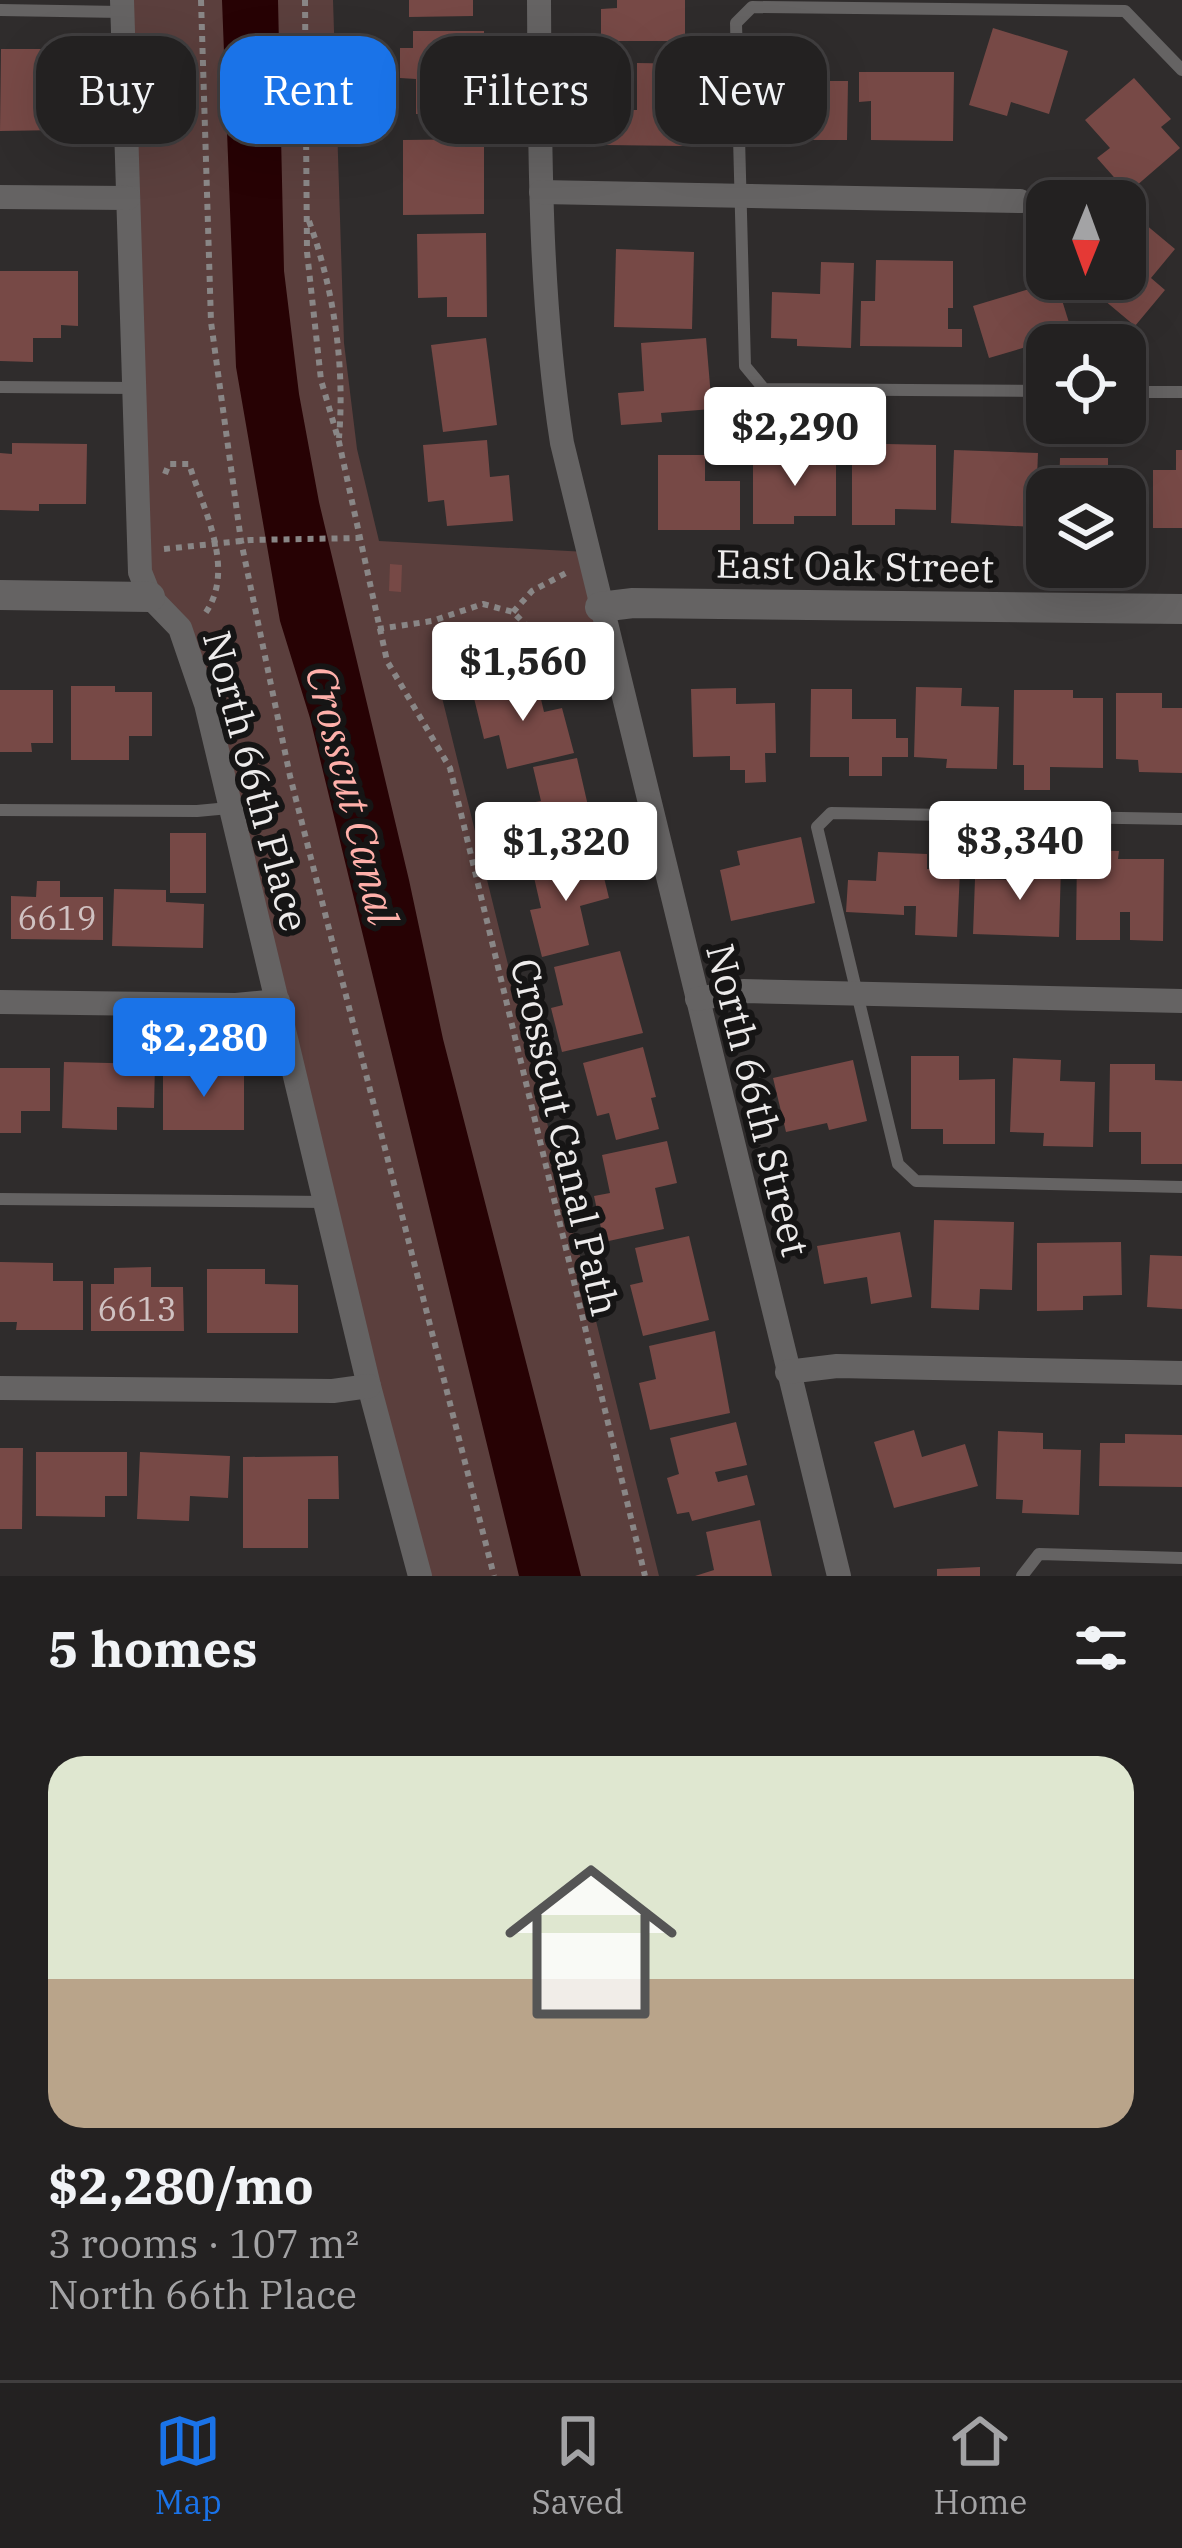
<!DOCTYPE html>
<html lang="en">
<head>
<meta charset="utf-8">
<style>
  body { margin:0; font-family:"IBM Plex Serif",serif; background:#2b292a; color:#f1f3f6; height:100vh; display:flex; flex-direction:column; font-size:45px; white-space:nowrap }
  * { box-sizing:border-box; margin:0 }
  p { font-size:39px; color:#a3a3a5 }
  .icon { flex:none; width:66px; height:66px; fill:none; stroke:currentColor; stroke-width:2; stroke-linecap:round; stroke-linejoin:round }
  .map { position:relative; height:1576px; overflow:hidden }
  .side { display:flex; flex-direction:column; background:#232121; flex:1 }
  .side>* { flex:none }
  .guide { position:absolute; left:36px; top:36px; width:1110px; height:108px; display:flex; gap:24px }
  .needle { width:78px; rotate:181deg }
  .tools { position:absolute; left:1026px; top:180px; display:grid; gap:24px }
  .tools a { display:grid; place-items:center; width:120px; height:120px; border-radius:24px; background:#232121; box-shadow:0 12px 48px #0002,0 0 0 3px #403e3f; font-size:60px }
  .price { position:absolute; translate:-50% -102px; padding:0 27px; border-radius:12px; background:#fff; color:#222; font-size:39px; line-height:78px; filter:drop-shadow(0 3px 6px #0008) }
  .price::after { content:''; position:absolute; left:50%; top:72px; width:36px; height:27px; margin-left:-18px; background:inherit; clip-path:polygon(0 0,100% 0,50% 100%) }
  .price.current { background:#1a73e8; color:#fff }
  ul { padding:0; list-style:none }
  li { display:grid; align-content:center; gap:24px; height:636px; padding:0 48px }
  li span { display:grid; place-items:center; height:372px; border-radius:36px; color:#555 }
  li>.icon { margin-inline-start:auto }
  span .icon { width:216px; height:216px; fill:#fffc; stroke-width:1 }
  li b { font-size:51px }
  h2 { display:flex; justify-content:space-between; align-items:center; height:144px; padding:0 48px; font-size:51px }
  .tag { padding:0 42px; border-radius:36px; background:#232121; box-shadow:0 12px 48px #0002,0 0 0 3px #403e3f; font-size:42px; line-height:108px }
  .tag.current { background:#1a73e8; color:#fff }
  .tab-bar { display:flex; justify-content:space-around; align-items:center; height:168px; border-top:3px solid #403e3f; background:#232121; font-size:33px; color:#a3a3a5 }
  .tab-bar a { display:grid; justify-items:center; gap:6px }
  .tab-bar .current { color:#1a73e8 }
  .map>svg:first-child { display:block }
  .green { fill:#5b3f3d }
  .water { fill:#270204 }
  .building { fill:#774946 }
  .lines { fill:none; stroke-linecap:round; stroke-linejoin:round }
  .path { stroke:#898686; stroke-width:6; stroke-dasharray:6 6; stroke-linecap:butt }
  .service { stroke:#656363; stroke-width:12 }
  .minor { stroke:#656363; stroke-width:24 }
  .tertiary { stroke:#656363; stroke-width:30 }
  .labels { text-anchor:middle; stroke-width:12; stroke-linejoin:round; paint-order:stroke }
  .number-label { font-size:33px; fill:#d0c2c2 }
  .street-label { font-size:39px; fill:#edebeb; stroke:#161515 }
  .water-label { font-size:42px; font-style:italic; fill:#ffb0aa; stroke:#161515 }
</style>
</head>
<body>
<div class="map">
<svg width="1182" height="1576" viewBox="0 0 1182 1576">
  <rect width="100%" height="100%" fill="#2f2c2c"/>
  <polygon class="green" points="122,0 333,0 344,343 357,449 379,541 587,552 615,663 432,657 659,1576 420,1576 192,660 150,597"/>
  <polygon class="water" points="222,0 278,0 284,271 299,394 319,502 409,880 443,1039 581,1576 519,1576 310,718 280,621 236,367"/>
  <g class="building">
    <polygon points="409,0 473,0 473,16 409,17"/>
    <polygon points="617,0 685,0 685,41 601,41 601,9 617,8"/>
    <polygon points="993,28 1068,51 1049,114 1011,102 1007,116 969,105"/>
    <polygon points="413,31 484,31 484,114 416,114 416,79 400,78 400,48 413,48"/>
    <polygon points="1,49 48,49 48,65 69,65 69,88 97,88 98,136 58,136 59,130 0,131"/>
    <polygon points="763,62 811,63 811,81 848,81 847,140 809,140 809,131 762,130"/>
    <polygon points="637,63 697,64 697,116 683,116 683,146 605,145 606,110 637,110"/>
    <polygon points="859,72 954,72 953,141 871,140 871,101 859,102"/>
    <polygon points="1134,78 1171,119 1161,127 1180,148 1128,193 1097,158 1110,148 1085,120"/>
    <polygon points="484,139 484,214 403,215 403,140"/>
    <polygon points="1133,214 1175,249 1151,278 1165,290 1135,326 1079,279 1125,279 1125,224"/>
    <polygon points="486,233 487,317 447,317 447,297 418,298 417,234"/>
    <polygon points="616,249 694,252 692,329 614,327"/>
    <polygon points="876,260 953,261 953,308 948,308 948,329 962,329 962,347 860,346 861,301 875,301"/>
    <polygon points="821,262 854,263 851,348 797,346 797,339 771,338 772,292 820,294"/>
    <polygon points="0,271 78,271 78,326 61,325 61,338 33,338 33,362 0,361"/>
    <polygon points="1056,281 1076,345 1047,345 1047,356 1030,361 1026,347 989,358 973,306"/>
    <polygon points="486,338 497,425 443,432 431,345"/>
    <polygon points="706,338 712,409 661,413 662,422 621,425 618,393 644,391 641,343"/>
    <polygon points="487,440 490,477 509,475 513,521 447,526 444,500 428,502 423,445"/>
    <polygon points="12,443 87,444 86,504 39,504 39,511 0,510 0,453 12,454"/>
    <polygon points="886,444 936,445 936,510 895,509 895,525 852,525 852,457 886,457"/>
    <polygon points="954,450 1038,453 1035,527 951,523"/>
    <polygon points="1176,450 1182,450 1182,528 1153,528 1153,470 1176,470"/>
    <polygon points="788,453 836,453 836,516 794,516 794,524 753,524 753,465 789,465"/>
    <polygon points="658,455 705,455 705,481 740,481 740,530 658,530"/>
    <polygon points="1060,458 1108,458 1108,483 1134,483 1134,527 1125,527 1125,489 1059,489"/>
    <polygon points="390,564 402,565 401,592 389,591"/>
    <polygon points="536,678 544,712 562,708 574,753 507,769 499,735 484,739 473,694"/>
    <polygon points="71,686 115,686 115,692 152,692 152,736 129,736 129,760 71,760"/>
    <polygon points="916,687 962,688 961,706 999,707 997,769 946,768 947,759 914,757"/>
    <polygon points="736,688 736,704 775,703 776,753 765,753 766,782 745,783 745,770 730,770 730,756 693,757 691,689"/>
    <polygon points="811,689 852,689 852,719 896,719 896,738 908,738 908,757 882,757 882,776 849,776 849,757 810,757"/>
    <polygon points="0,690 53,690 53,743 31,743 32,752 0,752"/>
    <polygon points="1014,690 1073,690 1073,698 1103,698 1103,768 1050,767 1050,790 1024,790 1024,765 1013,765"/>
    <polygon points="1116,693 1162,693 1162,708 1182,708 1182,773 1139,772 1138,760 1116,759"/>
    <polygon points="577,758 597,845 542,857 530,803 541,801 533,767"/>
    <rect x="170" y="833" width="36" height="60"/>
    <polygon points="801,837 815,903 731,921 720,870 740,865 737,851"/>
    <polygon points="1077,850 1119,851 1118,859 1164,859 1163,941 1130,940 1130,912 1120,912 1120,940 1076,940"/>
    <polygon points="878,852 927,854 927,869 960,870 957,937 915,935 916,906 904,906 904,915 846,912 848,880 876,881"/>
    <polygon points="599,857 609,898 580,906 589,945 542,957 530,910 541,908 533,873"/>
    <polygon points="1016,864 1061,866 1059,937 973,934 975,879 1016,880"/>
    <polygon points="37,881 60,881 60,897 103,897 103,940 11,939 11,896 36,897"/>
    <polygon points="114,889 166,890 166,902 204,904 203,948 112,946"/>
    <polygon points="620,951 643,1033 562,1052 551,1008 563,1005 554,967"/>
    <polygon points="643,1047 656,1097 651,1098 659,1129 616,1140 609,1113 597,1116 583,1063"/>
    <polygon points="911,1056 959,1056 959,1080 995,1079 995,1144 943,1144 943,1129 911,1129"/>
    <polygon points="1013,1058 1061,1060 1060,1081 1095,1082 1093,1147 1043,1146 1044,1133 1010,1132"/>
    <polygon points="853,1060 867,1121 829,1130 827,1123 786,1132 773,1078"/>
    <polygon points="64,1062 155,1064 154,1108 117,1107 117,1130 62,1128"/>
    <polygon points="1110,1064 1155,1064 1155,1080 1182,1081 1182,1164 1141,1164 1141,1132 1109,1132"/>
    <polygon points="0,1068 50,1068 50,1111 21,1111 21,1133 0,1133"/>
    <rect x="163" y="1070" width="81" height="60"/>
    <polygon points="667,1141 677,1183 655,1188 664,1229 604,1242 594,1196 610,1193 602,1155"/>
    <polygon points="934,1220 1014,1222 1012,1290 980,1289 979,1310 931,1308"/>
    <polygon points="900,1232 912,1297 871,1304 867,1277 824,1284 817,1246"/>
    <polygon points="689,1236 709,1320 643,1336 630,1285 643,1282 635,1248"/>
    <polygon points="1121,1242 1122,1295 1083,1296 1083,1310 1037,1311 1037,1243"/>
    <polygon points="1150,1255 1182,1256 1182,1309 1147,1307"/>
    <polygon points="0,1262 53,1263 53,1281 83,1281 83,1330 16,1330 17,1322 0,1322"/>
    <polygon points="151,1267 151,1287 183,1287 184,1331 91,1331 91,1284 114,1284 114,1268"/>
    <polygon points="207,1269 265,1269 265,1284 298,1285 298,1333 207,1333"/>
    <polygon points="715,1331 730,1413 650,1430 639,1383 656,1379 649,1346"/>
    <polygon points="736,1422 747,1465 715,1472 718,1482 747,1475 755,1505 692,1521 689,1512 677,1514 667,1478 679,1474 670,1438"/>
    <polygon points="914,1430 922,1457 965,1444 978,1486 894,1508 874,1442"/>
    <polygon points="998,1431 1043,1433 1043,1449 1081,1450 1079,1515 1022,1513 1023,1500 996,1499"/>
    <polygon points="1125,1434 1182,1435 1182,1487 1099,1486 1100,1443 1125,1443"/>
    <polygon points="0,1448 23,1448 22,1529 0,1529"/>
    <polygon points="36,1452 127,1452 127,1496 105,1496 105,1517 36,1516"/>
    <polygon points="140,1452 230,1456 228,1498 190,1496 189,1521 137,1519"/>
    <polygon points="338,1456 339,1499 308,1499 308,1548 243,1548 243,1457"/>
    <polygon points="760,1520 772,1576 695,1576 714,1570 706,1532"/>
    <polygon points="980,1567 980,1576 937,1576 937,1569"/>
  </g>
  <g class="lines">
    <g class="path">
      <polyline points="201,0 211,322 241,541 290,776 494,1576"/>
      <polyline points="305,0 307,252 321,380 339,442 387,661 450,768 645,1576"/>
      <path d="M309,221c25,69 36,144 30,217"/>
      <path d="M165,474l4,-10h20c15,47 48,107 15,151"/>
      <polyline points="164,549 251,540 358,538"/>
      <polyline points="513,612 532,591 568,572"/>
      <polyline points="378,629 432,621 483,604 513,612 536,635 587,643"/>
    </g>
    <g class="service">
      <polyline points="0,10 122,12"/>
      <polyline points="0,387 136,388"/>
      <polyline points="1047,391 764,389 745,366 736,23 752,7 1125,11 1182,70"/>
      <polyline points="1125,392 1182,392"/>
      <polyline points="0,810 197,811 229,808"/>
      <polyline points="1182,819 831,813 817,827 898,1164 916,1181 1182,1187"/>
      <polyline points="0,1199 325,1202"/>
      <polyline points="1022,1576 1039,1554 1182,1558"/>
    </g>
    <g class="minor">
      <polyline points="122,0 140,572 150,597 180,628 206,704 369,1386 420,1576"/>
      <path d="M539,0c1,148 0,296 23,443l277,1133"/>
      <polyline points="541,192 1020,201"/>
      <polyline points="0,197 128,198"/>
      <polyline points="697,999 743,991 1182,1001"/>
      <polyline points="0,1002 236,1005 278,1001"/>
      <polyline points="787,1372 837,1366 1182,1373"/>
      <polyline points="0,1388 333,1391 369,1386"/>
    </g>
    <g class="tertiary">
      <polyline points="0,595 150,597"/>
      <polyline points="600,607 633,603 1182,609"/>
    </g>
  </g>
  <g class="labels">
    <g class="number-label">
      <text x="57" y="930">6619</text>
      <text x="137" y="1321">6613</text>
    </g>
    <g class="street-label">
      <text transform="translate(855 566) rotate(1)" y="14">East Oak Street</text>
      <text transform="translate(256 781) rotate(75)" y="14">North 66th Place</text>
      <text transform="translate(758 1100) rotate(76)" y="14">North 66th Street</text>
      <text transform="translate(565 1137) rotate(77)" y="14">Crosscut Canal Path</text>
    </g>
    <g class="water-label">
      <text transform="translate(352 795) rotate(76)" y="15">Crosscut Canal</text>
    </g>
  </g>
</svg>
<div class="tools">
<a><svg class="needle" viewBox="-14 -14 28 28"><path d="M0-13l5 13h-10z" fill="#e53935"/><path d="M0 13l5-13h-10z" fill="#a3a3a5"/></svg></a>
<a><svg class="icon" aria-label="locate" viewBox="0 0 24 24"><circle cx="12" cy="12" r="6"/><path d="M12 2v4M12 18v4M2 12h4M18 12h4"/></svg></a>
<a><svg class="icon" aria-label="layers" viewBox="0 0 24 24"><path d="M12 4l9 5-9 5-9-5zM3 14l9 5 9-5"/></svg></a>
</div>
<b class="price" style="left:795px;top:489px">$2,290</b>
<b class="price" style="left:523px;top:724px">$1,560</b>
<b class="price" style="left:1020px;top:903px">$3,340</b>
<b class="price" style="left:566px;top:904px">$1,320</b>
<b class="price current" style="left:204px;top:1100px">$2,280</b>
<div class="guide">
<a class="tag">Buy</a>
<a class="tag current">Rent</a>
<a class="tag">Filters</a>
<a class="tag">New</a>
</div>
</div>
<section class="side">
<h2>5 homes<svg class="icon" aria-label="filters" viewBox="0 0 24 24"><path d="M4 7h16M4 17h16"/><circle cx="9" cy="7" r="2"/><circle cx="15" cy="17" r="2"/></svg></h2>
<ul>
<li><span style="background:linear-gradient(#dfe7d0 60%,#b9a48a 0)"><svg class="icon" aria-label="home" viewBox="0 0 24 24"><path d="M3 11l9-7 9 7M6 9v11h12V9"/></svg></span><div><b>$2,280/mo</b><p>3 rooms · 107 m²</p><p>North 66th Place</p></div></li>
</ul>
</section>
<nav class="tab-bar">
<a class="current"><svg class="icon" aria-label="map" viewBox="0 0 24 24"><path d="M3 6l6-2 6 2 6-2v14l-6 2-6-2-6 2zM9 4v14M15 6v14"/></svg>Map</a>
<a><svg class="icon" aria-label="saved" viewBox="0 0 24 24"><path d="M7 4h10v16l-5-4-5 4z"/></svg>Saved</a>
<a><svg class="icon" aria-label="home" viewBox="0 0 24 24"><path d="M3 11l9-7 9 7M6 9v11h12V9"/></svg>Home</a>
</nav>
</body>
</html>
